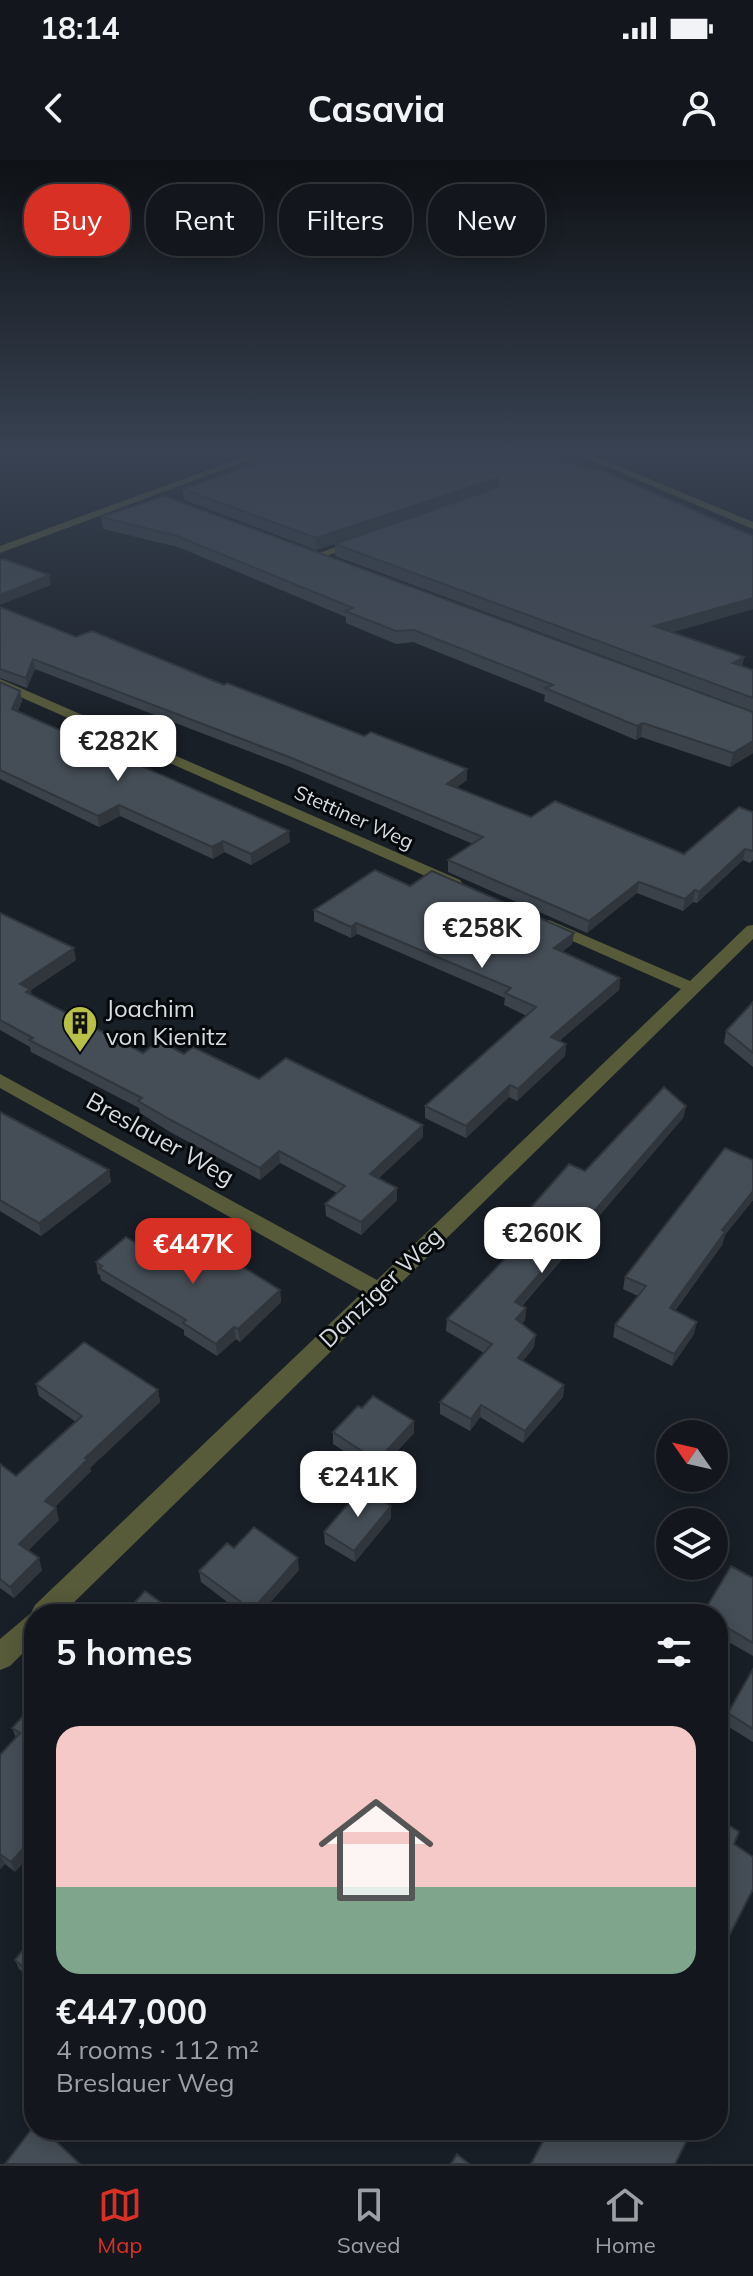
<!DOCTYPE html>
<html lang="en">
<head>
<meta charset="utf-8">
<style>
  body { margin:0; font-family:Mulish,sans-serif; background:#20242a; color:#f1f3f6; height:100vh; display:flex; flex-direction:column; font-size:30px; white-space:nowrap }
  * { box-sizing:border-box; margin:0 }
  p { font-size:26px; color:#9d9fa4 }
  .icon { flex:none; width:44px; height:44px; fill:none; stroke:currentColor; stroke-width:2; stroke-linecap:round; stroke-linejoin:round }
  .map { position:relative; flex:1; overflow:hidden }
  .details { position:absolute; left:24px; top:1444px; width:704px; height:536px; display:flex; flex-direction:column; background:#13171d; border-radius:32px; box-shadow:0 4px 20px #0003,0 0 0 2px #32363b }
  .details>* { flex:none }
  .banner { position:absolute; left:24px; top:24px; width:706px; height:72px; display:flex; gap:16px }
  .needle { width:52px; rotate:304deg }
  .fabs { position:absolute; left:656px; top:1260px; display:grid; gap:16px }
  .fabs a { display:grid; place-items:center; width:72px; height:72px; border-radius:50%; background:#13171d; box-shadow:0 4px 20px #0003,0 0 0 2px #32363b; font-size:40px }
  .price { position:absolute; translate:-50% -68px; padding:0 18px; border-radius:16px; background:#fff; color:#222; font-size:26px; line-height:52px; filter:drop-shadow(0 2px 4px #0008) }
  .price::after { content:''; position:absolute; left:50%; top:48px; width:24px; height:18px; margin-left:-12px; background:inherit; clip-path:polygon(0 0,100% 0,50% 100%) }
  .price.selected { background:#d93025; color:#fff }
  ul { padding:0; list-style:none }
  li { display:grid; align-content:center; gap:16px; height:424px; padding:0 32px }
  li span { display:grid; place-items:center; height:248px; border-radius:24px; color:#555 }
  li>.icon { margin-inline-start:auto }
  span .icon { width:144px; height:144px; fill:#fffc; stroke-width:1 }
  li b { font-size:34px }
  h2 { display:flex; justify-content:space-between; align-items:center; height:96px; padding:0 32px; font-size:34px }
  .chip { padding:0 28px; border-radius:32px; background:#13171d; box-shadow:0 4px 20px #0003,0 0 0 2px #32363b; font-size:28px; line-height:72px }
  .chip.selected { background:#d93025; color:#fff }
  .status { display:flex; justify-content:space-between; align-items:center; height:56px; padding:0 40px; background:#13171d; direction:ltr }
  .status svg { height:22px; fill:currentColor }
  header { display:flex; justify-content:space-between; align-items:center; height:104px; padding:0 32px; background:#13171d; font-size:36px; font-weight:700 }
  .tabs { display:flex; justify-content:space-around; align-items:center; height:112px; border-top:2px solid #32363b; background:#13171d; font-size:22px; color:#9d9fa4 }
  .tabs a { display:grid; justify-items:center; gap:4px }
  .tabs .selected { color:#d93025 }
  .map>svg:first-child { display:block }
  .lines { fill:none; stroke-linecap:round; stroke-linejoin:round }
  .minor { fill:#585b3a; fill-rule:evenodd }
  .wall { fill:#3b424a }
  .shaded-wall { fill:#30363c }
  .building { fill:#454d56; stroke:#30363c; stroke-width:2 }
  .labels { text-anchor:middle; stroke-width:6; stroke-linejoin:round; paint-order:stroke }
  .far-street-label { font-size:20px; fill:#d7dce1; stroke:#06090c }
  .poi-label { font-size:24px; fill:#d7dce1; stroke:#06090c; text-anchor:start }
  .street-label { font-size:24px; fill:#d7dce1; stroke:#06090c }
</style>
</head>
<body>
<div class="status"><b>18:14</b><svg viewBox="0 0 49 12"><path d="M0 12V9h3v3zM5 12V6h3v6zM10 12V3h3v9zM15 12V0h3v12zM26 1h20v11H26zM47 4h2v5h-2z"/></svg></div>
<header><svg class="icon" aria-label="back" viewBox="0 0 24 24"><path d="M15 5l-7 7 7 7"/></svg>Casavia<svg class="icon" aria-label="person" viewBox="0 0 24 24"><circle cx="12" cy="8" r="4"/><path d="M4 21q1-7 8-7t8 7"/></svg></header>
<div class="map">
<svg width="753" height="2004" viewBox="0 0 753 2004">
  <rect width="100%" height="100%" fill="#191f27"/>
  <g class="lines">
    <g class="minor">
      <polygon points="260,291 273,291 0,393 0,386"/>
      <polygon points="570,291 582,291 753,362 753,369"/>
      <polygon points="359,378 364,381 363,383 321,398 312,396"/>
      <polygon points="0,519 460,720 462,723 454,728 448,726 0,528"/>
      <polygon points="549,760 690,821 747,766 753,765 753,779 62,1454 34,1454 34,1482 10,1506 0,1510 0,1479 31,1453 35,1445 363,1132 0,928 0,914 377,1120 681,829 543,768 541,765"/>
    </g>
  </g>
  <g class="wall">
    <polygon points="250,297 558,300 557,301 753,376 753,449 673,472 742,506 753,510 753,593 730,607 641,577 636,580 544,541 545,535 413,482 396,484 346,463 346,457 178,387 103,369 101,357 164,336 727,542 335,396 335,384 386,366 316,390 184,340 183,329 250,306"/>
    <polygon points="0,447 76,477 224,525 364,576 467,609 467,620 456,628 531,657 684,694 753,652 753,700 750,703 743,700 697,743 693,742 683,751 637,733 587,773 448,712 448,700 473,684 290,607 35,509 27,528 0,518"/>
    <polygon points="0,522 20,531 22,541 18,551 290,682 251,705 224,692 213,699 120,656 99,667 0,619"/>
    <polygon points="410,726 574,773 572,784 562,792 620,818 619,830 559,881 566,884 565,896 517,941 509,937 466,978 425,958 425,946 527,856 504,845 505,838 357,774 351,778 314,761 314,750"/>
    <polygon points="0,753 76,800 31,830 31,834 143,893 184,894 259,919 423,965 423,977 379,1018 397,1040 361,1075 326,1056 325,1044 337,1033 280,1003 260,1020 170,972 140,953 139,948 31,892 30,887 0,870"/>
    <polygon points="753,842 753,907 724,883 726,871"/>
    <polygon points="686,946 683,958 522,1146 526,1148 525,1160 522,1164 534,1187 523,1201 564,1225 563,1237 523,1283 480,1257 470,1271 440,1254 440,1242 484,1193 446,1171 447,1159 510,1094 503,1090 504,1078 585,1011"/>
    <polygon points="0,952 109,1010 111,1022 41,1076 0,1051"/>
    <polygon points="753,1000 753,1040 725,1075 722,1085 675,1151 694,1174 672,1206 613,1177 615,1165 638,1136 623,1129 625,1117"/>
    <polygon points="96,1102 172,1105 280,1130 281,1142 240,1182 236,1179 217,1196 184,1175 184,1170 101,1120 100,1115 98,1114"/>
    <polygon points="36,1224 158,1230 160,1242 90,1308 91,1311 54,1347 56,1348 59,1360 28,1390 42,1410 14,1438 0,1428 0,1304 16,1316 76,1262 39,1236"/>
    <polygon points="333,1272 414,1273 377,1313 333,1284"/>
    <polygon points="391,1346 391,1358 355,1402 325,1384 324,1372"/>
    <polygon points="234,1388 299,1410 260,1454 243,1454 201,1422 199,1411"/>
    <polygon points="731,1406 753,1418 753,1496 718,1476 718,1454 703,1454"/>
    <polygon points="753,1509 753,1582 724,1564 728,1553"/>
    <polygon points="34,1544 15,1712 5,1704 0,1709 0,1595 16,1578 12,1568"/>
    <polygon points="718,1658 734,1685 753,1730 721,1792 718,1789"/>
    <polygon points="34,1776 34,1822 19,1809 15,1800"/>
    <polygon points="540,1970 685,1970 546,1975"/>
  </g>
  <g class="shaded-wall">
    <polygon points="557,291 559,291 558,300 542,308 543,297"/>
    <polygon points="498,318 498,329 316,390 316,378"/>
    <polygon points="49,415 51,425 0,445 0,435"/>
    <polygon points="753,438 753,449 653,478 654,466"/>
    <polygon points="744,497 742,509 733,503"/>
    <polygon points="33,499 35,509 27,528 26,518"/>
    <polygon points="20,531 22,541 14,559 12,549"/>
    <polygon points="643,563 641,577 636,580 637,566"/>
    <polygon points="753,581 753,593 730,607 733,593"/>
    <polygon points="467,609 467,620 446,635 447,624"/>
    <polygon points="119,645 120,656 99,667 98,656"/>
    <polygon points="289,671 290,682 251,705 251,694"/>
    <polygon points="223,681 224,692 213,699 212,687"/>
    <polygon points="745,689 743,700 697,743 699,732"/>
    <polygon points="639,722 637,733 587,773 589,761"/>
    <polygon points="695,730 693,742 683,751 685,739"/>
    <polygon points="356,763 357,774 351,778 351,767"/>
    <polygon points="574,773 572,784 552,800 554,788"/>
    <polygon points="74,788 76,800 31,830 33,841 20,824"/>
    <polygon points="620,818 619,830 550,889 551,877"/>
    <polygon points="566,884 565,896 517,941 518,929"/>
    <polygon points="510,925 509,937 466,978 466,966"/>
    <polygon points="686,946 683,958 514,1154 515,1142"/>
    <polygon points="423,965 423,977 370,1026 370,1014"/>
    <polygon points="279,991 280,1003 260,1020 260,1008"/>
    <polygon points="109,1010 111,1022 41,1076 39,1063"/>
    <polygon points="397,1028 397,1040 361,1075 361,1062"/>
    <polygon points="753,1031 753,1040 725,1075 722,1085 667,1161 670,1148 722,1070"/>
    <polygon points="280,1130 281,1142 240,1182 238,1169"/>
    <polygon points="526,1148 525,1160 515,1171 516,1159"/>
    <polygon points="697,1162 694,1174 672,1206 674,1194"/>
    <polygon points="234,1167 236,1179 217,1196 216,1184"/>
    <polygon points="536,1175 534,1187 516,1210 518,1198"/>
    <polygon points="564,1225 563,1237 523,1283 525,1271"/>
    <polygon points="158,1230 160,1242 90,1308 91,1311 49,1353 45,1341 85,1298"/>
    <polygon points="481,1245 480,1257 470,1271 471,1259"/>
    <polygon points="414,1261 414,1273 377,1313 377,1301"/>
    <polygon points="391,1346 391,1358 355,1402 354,1391"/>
    <polygon points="56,1348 59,1360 23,1396 19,1384"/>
    <polygon points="39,1398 42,1410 14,1438 10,1427"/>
    <polygon points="298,1398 299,1410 260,1454 252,1454 252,1450"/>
    <polygon points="34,1677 34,1692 15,1712 11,1702"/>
    <polygon points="0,1693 5,1704 0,1709"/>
  </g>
  <g class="building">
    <polygon points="271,291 557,291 543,297 606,312 753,376 753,438 654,466 744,497 733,503 753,510 753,538 335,384 498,327 498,318 316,378 183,329 262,301 250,297"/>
    <polygon points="164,336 753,552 753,581 733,593 643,563 637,566 545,528 553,525 414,470 396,471 345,451 353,448 177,376 101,357"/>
    <polygon points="3,399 49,415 0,435 0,400"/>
    <polygon points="0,447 76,477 92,471 224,525 227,523 364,576 371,572 467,609 447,624 531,657 555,641 684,694 739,647 753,652 753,691 745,689 699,732 695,730 685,739 639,722 589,761 448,700 483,677 289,597 33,499 26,518 0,509"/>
    <polygon points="0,522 20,531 12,549 289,671 251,694 223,681 212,687 119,645 98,656 0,610"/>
    <polygon points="375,710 410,726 432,711 574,773 554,788 620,818 551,877 566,884 518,929 510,925 466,966 425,946 536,847 505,833 511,828 356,763 351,767 314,750"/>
    <polygon points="0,753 74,788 20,824 30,829 26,832 143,893 159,881 184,894 193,887 259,919 286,898 423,965 370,1014 397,1028 361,1062 325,1044 345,1026 279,991 260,1008 169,959 138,941 142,938 29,880 33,878 0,860"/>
    <polygon points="753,842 753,893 726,871"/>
    <polygon points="664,927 686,946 515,1142 526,1148 516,1159 536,1175 518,1198 564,1225 525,1271 481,1245 471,1259 440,1242 492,1184 447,1159 518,1085 504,1078 569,1004 585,1011"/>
    <polygon points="0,952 109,1010 39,1063 0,1040"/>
    <polygon points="725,988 753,1000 753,1031 722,1070 725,1072 670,1148 697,1162 674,1194 615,1165 646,1126 625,1117"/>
    <polygon points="126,1077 172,1105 201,1081 280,1130 238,1169 234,1167 216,1184 183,1163 186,1160 99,1108 102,1106 96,1102"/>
    <polygon points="84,1182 158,1230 85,1298 88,1299 45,1341 56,1348 19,1384 39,1398 10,1427 0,1419 0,1304 16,1316 82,1256 36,1224"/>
    <polygon points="373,1236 414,1261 377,1301 333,1272 358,1246 362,1248"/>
    <polygon points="362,1328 391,1346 354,1391 324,1372"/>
    <polygon points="254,1367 298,1398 252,1450 199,1411 227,1383 234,1388"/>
    <polygon points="731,1406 753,1418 753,1483 718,1462 718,1454 703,1453"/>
    <polygon points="145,1431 177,1454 124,1454"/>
    <polygon points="753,1509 753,1569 728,1553"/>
    <polygon points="34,1544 34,1677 11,1702 0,1694 0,1595 20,1573 12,1568"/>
    <polygon points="718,1658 739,1672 734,1684 753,1697 753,1729 726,1782 718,1777"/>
    <polygon points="34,1776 34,1817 15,1800"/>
    <polygon points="34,1966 34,1970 44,1970 80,2004 5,2004"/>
    <polygon points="549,1970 685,1970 690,1974 675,2004 531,2004"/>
    <polygon points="457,1994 469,2004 451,2004"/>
  </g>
  <linearGradient id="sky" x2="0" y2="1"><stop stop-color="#0e1115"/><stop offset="0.51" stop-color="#384252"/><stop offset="1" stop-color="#384252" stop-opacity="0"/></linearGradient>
  <rect width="753" height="571" fill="url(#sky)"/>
  <defs>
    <g id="building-pin" transform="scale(1.8)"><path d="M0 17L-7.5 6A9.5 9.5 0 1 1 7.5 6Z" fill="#b9c046" stroke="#06090c"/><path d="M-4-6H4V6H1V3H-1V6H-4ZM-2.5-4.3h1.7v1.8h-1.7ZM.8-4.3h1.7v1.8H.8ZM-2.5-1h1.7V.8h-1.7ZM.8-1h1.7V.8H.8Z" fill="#111"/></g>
  </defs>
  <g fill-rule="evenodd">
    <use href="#building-pin" x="80" y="863"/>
  </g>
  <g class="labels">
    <g class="far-street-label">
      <text transform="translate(354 657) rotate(24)" y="7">Stettiner Weg</text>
    </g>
    <g class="poi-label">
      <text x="106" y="857">Joachim<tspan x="106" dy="28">von Kienitz</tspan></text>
    </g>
    <g class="street-label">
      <text transform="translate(160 979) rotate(29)" y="8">Breslauer Weg</text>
      <text transform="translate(381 1128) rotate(-44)" y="8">Danziger Weg</text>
    </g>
  </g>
</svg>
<div class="fabs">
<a><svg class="needle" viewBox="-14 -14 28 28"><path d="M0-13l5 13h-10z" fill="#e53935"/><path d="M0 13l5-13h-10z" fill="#9d9fa4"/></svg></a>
<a><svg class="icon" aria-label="layers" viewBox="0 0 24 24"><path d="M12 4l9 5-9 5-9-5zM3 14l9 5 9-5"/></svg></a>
</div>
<b class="price" style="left:118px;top:623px">€282K</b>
<b class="price" style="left:482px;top:810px">€258K</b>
<b class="price" style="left:542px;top:1115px">€260K</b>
<b class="price selected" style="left:193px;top:1126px">€447K</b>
<b class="price" style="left:358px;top:1359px">€241K</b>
<div class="banner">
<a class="chip selected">Buy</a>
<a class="chip">Rent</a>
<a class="chip">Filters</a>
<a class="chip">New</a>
</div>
<section class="details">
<h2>5 homes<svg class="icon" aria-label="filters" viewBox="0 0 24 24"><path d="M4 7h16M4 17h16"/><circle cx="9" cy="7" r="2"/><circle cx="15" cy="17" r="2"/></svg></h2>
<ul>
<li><span style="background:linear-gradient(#f6c9c9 65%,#7fa58c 0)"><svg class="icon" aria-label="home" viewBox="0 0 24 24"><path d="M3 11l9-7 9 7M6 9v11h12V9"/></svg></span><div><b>€447,000</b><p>4 rooms · 112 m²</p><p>Breslauer Weg</p></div></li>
</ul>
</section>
</div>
<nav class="tabs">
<a class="selected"><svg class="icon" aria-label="map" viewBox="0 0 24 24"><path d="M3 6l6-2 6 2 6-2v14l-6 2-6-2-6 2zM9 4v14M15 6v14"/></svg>Map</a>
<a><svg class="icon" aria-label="saved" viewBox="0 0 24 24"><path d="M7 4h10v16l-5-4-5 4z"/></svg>Saved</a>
<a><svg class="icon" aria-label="home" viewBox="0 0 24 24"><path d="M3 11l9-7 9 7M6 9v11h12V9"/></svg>Home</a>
</nav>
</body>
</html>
